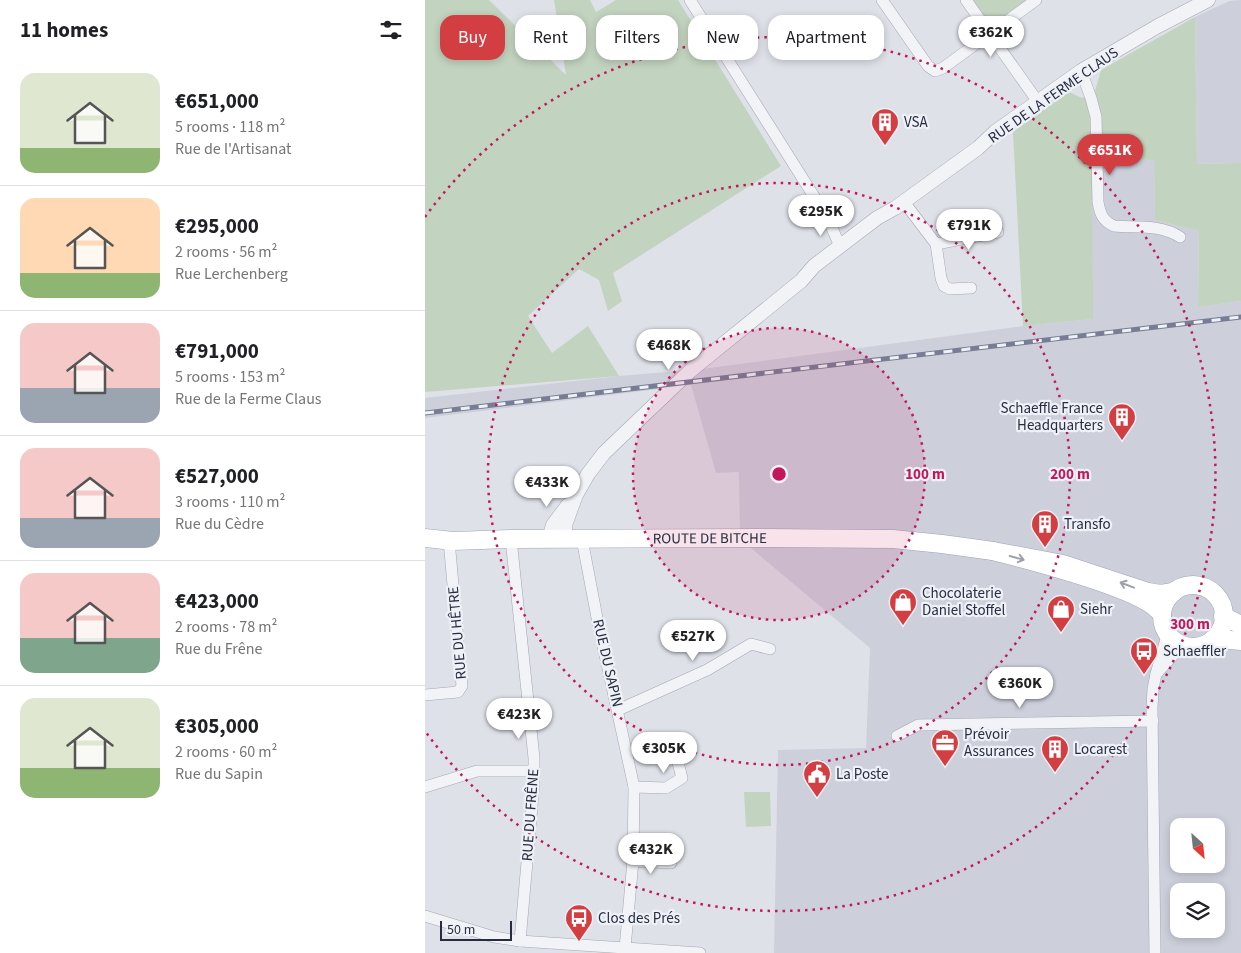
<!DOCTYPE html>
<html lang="en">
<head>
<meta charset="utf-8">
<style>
  body { margin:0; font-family:"Source Sans 3",sans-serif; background:#f6f6f6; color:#202124; height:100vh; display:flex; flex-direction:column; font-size:19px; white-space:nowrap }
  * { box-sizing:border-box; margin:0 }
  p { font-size:16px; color:#757577 }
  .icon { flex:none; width:28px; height:28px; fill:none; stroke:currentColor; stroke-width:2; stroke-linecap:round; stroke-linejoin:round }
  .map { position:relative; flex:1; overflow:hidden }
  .sheet { display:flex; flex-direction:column; background:#fff; width:425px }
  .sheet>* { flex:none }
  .guide { position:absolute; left:15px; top:15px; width:475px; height:45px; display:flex; gap:10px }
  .needle { width:32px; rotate:153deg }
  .fabs { position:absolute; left:745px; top:818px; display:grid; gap:10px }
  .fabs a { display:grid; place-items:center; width:55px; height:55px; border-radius:10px; background:#fff; box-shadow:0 2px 8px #0003; font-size:25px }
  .scale { position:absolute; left:15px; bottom:12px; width:72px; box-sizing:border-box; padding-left:5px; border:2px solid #272d40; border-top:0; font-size:14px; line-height:18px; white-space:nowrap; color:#272d40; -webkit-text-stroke:4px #eef1f6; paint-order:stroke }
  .price { position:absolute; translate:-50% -42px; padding:0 11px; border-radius:18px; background:#fff; color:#222; font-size:16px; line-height:32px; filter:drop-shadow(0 1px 2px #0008) }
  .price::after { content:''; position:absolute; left:50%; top:30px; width:15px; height:11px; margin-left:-8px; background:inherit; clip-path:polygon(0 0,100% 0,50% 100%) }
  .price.current { background:#d33e42; color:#fff }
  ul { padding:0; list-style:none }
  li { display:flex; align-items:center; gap:15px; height:125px; padding:0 20px }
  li+li { border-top:1px solid #e0e0e0 }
  li span { display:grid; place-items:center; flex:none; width:140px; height:100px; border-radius:15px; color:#555 }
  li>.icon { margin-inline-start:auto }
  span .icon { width:60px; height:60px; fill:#fffc; stroke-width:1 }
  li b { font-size:21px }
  h2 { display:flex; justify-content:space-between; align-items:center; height:60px; padding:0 20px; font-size:21px }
  .chip { padding:0 18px; border-radius:15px; background:#fff; box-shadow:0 2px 8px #0003; font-size:18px; line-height:45px }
  .chip.current { background:#d33e42; color:#fff }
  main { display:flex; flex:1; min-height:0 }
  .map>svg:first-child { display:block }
  .built { fill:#cdd0db; fill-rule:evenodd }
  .green { fill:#c2d3bf }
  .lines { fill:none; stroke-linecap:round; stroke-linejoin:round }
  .minor-casing { stroke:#a4a7b3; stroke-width:12 }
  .tertiary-casing { stroke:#a4a7b3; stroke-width:15 }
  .primary-casing { stroke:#9da4b5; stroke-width:19 }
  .minor { stroke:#f2f3f7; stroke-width:11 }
  .tertiary { stroke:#f2f3f7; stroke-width:14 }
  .primary { stroke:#fff; stroke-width:18 }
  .rail-casing { stroke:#777e93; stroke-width:5 }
  .rail { stroke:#eef1f6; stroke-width:3; stroke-dasharray:9; stroke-linecap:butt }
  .oneway { stroke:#9ea0a9 }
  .ring { fill:none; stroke:#c2185b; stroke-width:2.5; stroke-dasharray:2.5 5 }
  .labels { text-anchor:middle; stroke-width:4.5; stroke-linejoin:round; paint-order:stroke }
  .street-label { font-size:15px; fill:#272d40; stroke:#eef1f6 }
  .poi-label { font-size:15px; fill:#272d40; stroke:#eef1f6; text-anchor:start }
  .centre { fill:#c2185b; stroke:#eef1f6; stroke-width:2.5 }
  .ring-label { font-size:15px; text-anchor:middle; font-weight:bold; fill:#c2185b; stroke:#eef1f6; stroke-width:4.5; stroke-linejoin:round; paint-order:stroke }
</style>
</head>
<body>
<main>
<section class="sheet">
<h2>11 homes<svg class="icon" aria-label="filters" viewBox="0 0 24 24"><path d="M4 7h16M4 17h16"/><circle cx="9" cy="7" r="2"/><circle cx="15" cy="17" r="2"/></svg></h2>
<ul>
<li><span style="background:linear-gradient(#dfe7d0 75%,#8fb573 0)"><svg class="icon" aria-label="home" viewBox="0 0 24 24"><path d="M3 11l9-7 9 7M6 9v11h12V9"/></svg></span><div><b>€651,000</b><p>5 rooms · 118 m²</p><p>Rue de l'Artisanat</p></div></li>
<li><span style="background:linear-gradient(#ffd9b3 75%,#8fb573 0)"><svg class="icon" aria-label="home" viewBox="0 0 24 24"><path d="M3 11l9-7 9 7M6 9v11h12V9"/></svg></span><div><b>€295,000</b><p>2 rooms · 56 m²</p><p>Rue Lerchenberg</p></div></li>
<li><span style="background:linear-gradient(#f6c9c9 65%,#9aa5b1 0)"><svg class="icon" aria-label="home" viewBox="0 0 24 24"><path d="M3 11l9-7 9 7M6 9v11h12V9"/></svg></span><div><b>€791,000</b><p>5 rooms · 153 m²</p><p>Rue de la Ferme Claus</p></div></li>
<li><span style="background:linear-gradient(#f6c9c9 70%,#9aa5b1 0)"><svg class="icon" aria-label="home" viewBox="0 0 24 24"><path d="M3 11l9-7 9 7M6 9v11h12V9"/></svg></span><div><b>€527,000</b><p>3 rooms · 110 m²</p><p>Rue du Cèdre</p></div></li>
<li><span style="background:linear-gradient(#f6c9c9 65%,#7fa58c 0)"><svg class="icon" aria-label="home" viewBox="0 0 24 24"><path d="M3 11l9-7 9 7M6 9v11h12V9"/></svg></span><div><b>€423,000</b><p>2 rooms · 78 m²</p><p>Rue du Frêne</p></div></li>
<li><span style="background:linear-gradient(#dfe7d0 70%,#8fb573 0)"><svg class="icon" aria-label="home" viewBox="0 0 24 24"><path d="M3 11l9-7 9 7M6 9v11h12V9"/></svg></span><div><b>€305,000</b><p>2 rooms · 60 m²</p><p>Rue du Sapin</p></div></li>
</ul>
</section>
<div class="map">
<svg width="816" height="953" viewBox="0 0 816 953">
  <rect width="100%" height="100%" fill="#dfe1e9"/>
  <g class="built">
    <polygon points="816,0 816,163 772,164 770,17 804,1"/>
    <path d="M667,159l62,1 1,60 44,11 -1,76 43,-6v652h-467l4,-203 88,-2 4,-100 -130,-109 -1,-67 -23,1 -25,-88 -266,33v-20l194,-22 83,-7 321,-43 69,-7zM754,826h37v38h-37zM754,891h37v38h-37z"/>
  </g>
  <g class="green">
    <polygon points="0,0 64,0 141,75 129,0 165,0 171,12 191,0 253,0 356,166 188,273 197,301 183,311 174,280 154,269 103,316 127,353 163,326 194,376 0,392"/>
    <polygon points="547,0 604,0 570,24 563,23"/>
    <polygon points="770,17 772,164 816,163 816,301 773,307 774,231 730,220 729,160 667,159 668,319 598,326 588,132 644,92 657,98 670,91 676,70"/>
    <polygon points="319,792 345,792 346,826 321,827"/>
  </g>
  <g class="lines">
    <g class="minor-casing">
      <g id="minor">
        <polyline points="265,0 402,217 415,246"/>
        <polyline points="457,0 503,66 510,71 518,68 611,0"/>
        <polyline points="541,0 613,102"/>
        <path d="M656,71l10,27 5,19 2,85c2,12 5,19 16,24 23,2 46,-2 66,11"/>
        <polyline points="479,202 511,244 516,278 519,286 525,289 546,288"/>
        <polyline points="511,244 573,232"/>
        <polyline points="86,539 109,758 109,783 95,941"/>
        <polyline points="157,539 173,623 209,787 208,861 200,948"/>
        <polyline points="740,630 741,639 731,674 750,653 762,646"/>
        <polyline points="0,695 33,692 37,686 24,540"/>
        <polyline points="193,710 282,670 326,644 345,649"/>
        <polyline points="472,736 493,725 728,721"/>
        <polyline points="0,787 52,771 109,771"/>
        <polyline points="209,787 241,788 257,778 248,743"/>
        <polyline points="208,861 246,863"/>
        <polyline points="0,916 69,937 95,941 275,953"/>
        <polyline points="730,953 727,708 728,689 731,674"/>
      </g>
    </g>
    <g class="tertiary-casing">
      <g id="tertiary">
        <polyline points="124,539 128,525 143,505"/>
        <polyline points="140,539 140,525 151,495 163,474 179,453 265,371 376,281 389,266 452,218 470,208 553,148 570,132 656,71 733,26 783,0"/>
      </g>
    </g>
    <g class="primary-casing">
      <g id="primary">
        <path id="s1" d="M0,538l28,3 58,-2 239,-1 143,1 49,5 51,7"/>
        <circle cx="768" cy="616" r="31"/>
        <path d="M737,615c-16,-26 -135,-55 -169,-64l70,13 85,28 12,2 14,-2"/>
        <polyline points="798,616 816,625"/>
        <polyline points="787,640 795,639 816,641"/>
      </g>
    </g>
    <use href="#minor" class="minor"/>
    <use href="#tertiary" class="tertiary"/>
    <use href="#primary" class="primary"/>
    <g class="rail-casing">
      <polyline id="rail" points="0,413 816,317"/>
    </g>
    <use href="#rail" class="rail"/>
  </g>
  <defs><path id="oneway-shaft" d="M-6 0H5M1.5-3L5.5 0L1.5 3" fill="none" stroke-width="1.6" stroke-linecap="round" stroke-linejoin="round" transform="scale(1.25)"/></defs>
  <g class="oneway">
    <use href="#oneway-shaft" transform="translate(592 558) rotate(15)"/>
    <use href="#oneway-shaft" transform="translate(702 585) rotate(-159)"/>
  </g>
  <circle cx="354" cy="474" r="146" fill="#c2185b" fill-opacity=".12"/>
  <g class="ring">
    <circle cx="354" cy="474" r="146"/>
    <circle cx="354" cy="474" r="291"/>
    <path d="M0 217A437 437 0 1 1 0 731"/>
  </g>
  <defs>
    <g id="building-pin" transform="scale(1.4375)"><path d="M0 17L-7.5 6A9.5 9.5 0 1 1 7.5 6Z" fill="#d33e42" stroke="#eef1f6"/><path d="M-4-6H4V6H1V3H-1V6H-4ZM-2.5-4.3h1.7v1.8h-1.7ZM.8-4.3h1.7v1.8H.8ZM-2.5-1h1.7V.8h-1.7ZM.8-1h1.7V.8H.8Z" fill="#fff"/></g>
    <g id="shop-pin" transform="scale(1.4375)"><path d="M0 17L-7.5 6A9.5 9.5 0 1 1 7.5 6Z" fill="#d33e42" stroke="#eef1f6"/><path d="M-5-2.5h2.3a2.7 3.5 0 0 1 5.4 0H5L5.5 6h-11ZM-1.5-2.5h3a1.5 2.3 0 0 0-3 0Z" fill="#fff"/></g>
    <g id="bus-pin" transform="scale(1.4375)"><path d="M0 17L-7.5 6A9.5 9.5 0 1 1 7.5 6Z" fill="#d33e42" stroke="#eef1f6"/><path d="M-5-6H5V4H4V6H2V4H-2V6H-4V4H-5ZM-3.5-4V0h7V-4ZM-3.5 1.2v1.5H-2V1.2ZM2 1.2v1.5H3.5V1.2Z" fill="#fff"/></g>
    <g id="office-pin" transform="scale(1.4375)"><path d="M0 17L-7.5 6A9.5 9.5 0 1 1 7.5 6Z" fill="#d33e42" stroke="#eef1f6"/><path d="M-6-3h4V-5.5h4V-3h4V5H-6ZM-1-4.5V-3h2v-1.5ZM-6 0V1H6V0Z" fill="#fff"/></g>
    <g id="civic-pin" transform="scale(1.4375)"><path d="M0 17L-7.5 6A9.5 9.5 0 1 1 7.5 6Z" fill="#d33e42" stroke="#eef1f6"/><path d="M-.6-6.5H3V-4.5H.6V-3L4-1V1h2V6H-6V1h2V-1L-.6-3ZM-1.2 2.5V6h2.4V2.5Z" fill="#fff"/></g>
  </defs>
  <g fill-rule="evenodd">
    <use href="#building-pin" x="460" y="122"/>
    <use href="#building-pin" x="697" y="417"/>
    <use href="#building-pin" x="620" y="524"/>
    <use href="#shop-pin" x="478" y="602"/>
    <use href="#shop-pin" x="636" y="609"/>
    <use href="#bus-pin" x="719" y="651"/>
    <use href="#office-pin" x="520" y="743"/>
    <use href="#building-pin" x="630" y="749"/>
    <use href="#civic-pin" x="392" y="774"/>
    <use href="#bus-pin" x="154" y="918"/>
  </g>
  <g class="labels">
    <g class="street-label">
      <text transform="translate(628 95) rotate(-35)" y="5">RUE DE LA FERME CLAUS</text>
      <text dy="5" stroke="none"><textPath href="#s1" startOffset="285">ROUTE DE BITCHE</textPath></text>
      <text transform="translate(32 633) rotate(-95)" y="5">RUE DU HÊTRE</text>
      <text transform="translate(183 663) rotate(77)" y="5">RUE DU SAPIN</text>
      <text transform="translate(105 815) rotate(-86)" y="5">RUE DU FRÊNE</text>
    </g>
    <g class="poi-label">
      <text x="479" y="127">VSA</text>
      <text x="678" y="413" text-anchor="end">Schaeffle France<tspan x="678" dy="17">Headquarters</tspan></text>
      <text x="639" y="529">Transfo</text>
      <text x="497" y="598">Chocolaterie<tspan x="497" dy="17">Daniel Stoffel</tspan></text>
      <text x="655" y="614">Siehr</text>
      <text x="738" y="656">Schaeffler</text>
      <text x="539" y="739">Prévoir<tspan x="539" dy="17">Assurances</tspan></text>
      <text x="649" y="754">Locarest</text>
      <text x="411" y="779">La Poste</text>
      <text x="173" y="923">Clos des Prés</text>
    </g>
  </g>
  <circle cx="354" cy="474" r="8" class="centre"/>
  <g class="ring-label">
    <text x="500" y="479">100 m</text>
    <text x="645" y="479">200 m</text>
    <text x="765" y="629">300 m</text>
  </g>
</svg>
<div class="fabs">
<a><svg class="needle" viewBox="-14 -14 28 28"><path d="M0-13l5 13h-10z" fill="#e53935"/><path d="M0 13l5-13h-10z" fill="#757577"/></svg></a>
<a><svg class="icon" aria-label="layers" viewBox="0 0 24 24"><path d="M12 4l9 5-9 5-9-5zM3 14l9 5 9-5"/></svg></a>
</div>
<div class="scale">50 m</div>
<b class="price" style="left:566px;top:58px">€362K</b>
<b class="price current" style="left:685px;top:176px">€651K</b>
<b class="price" style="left:396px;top:237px">€295K</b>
<b class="price" style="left:544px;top:251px">€791K</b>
<b class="price" style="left:244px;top:371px">€468K</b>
<b class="price" style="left:122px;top:508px">€433K</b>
<b class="price" style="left:268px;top:662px">€527K</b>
<b class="price" style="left:595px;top:709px">€360K</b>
<b class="price" style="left:94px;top:740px">€423K</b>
<b class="price" style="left:239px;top:774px">€305K</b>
<b class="price" style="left:226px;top:875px">€432K</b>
<div class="guide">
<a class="chip current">Buy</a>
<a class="chip">Rent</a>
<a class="chip">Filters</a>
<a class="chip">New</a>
<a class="chip">Apartment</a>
</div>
</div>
</main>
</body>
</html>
